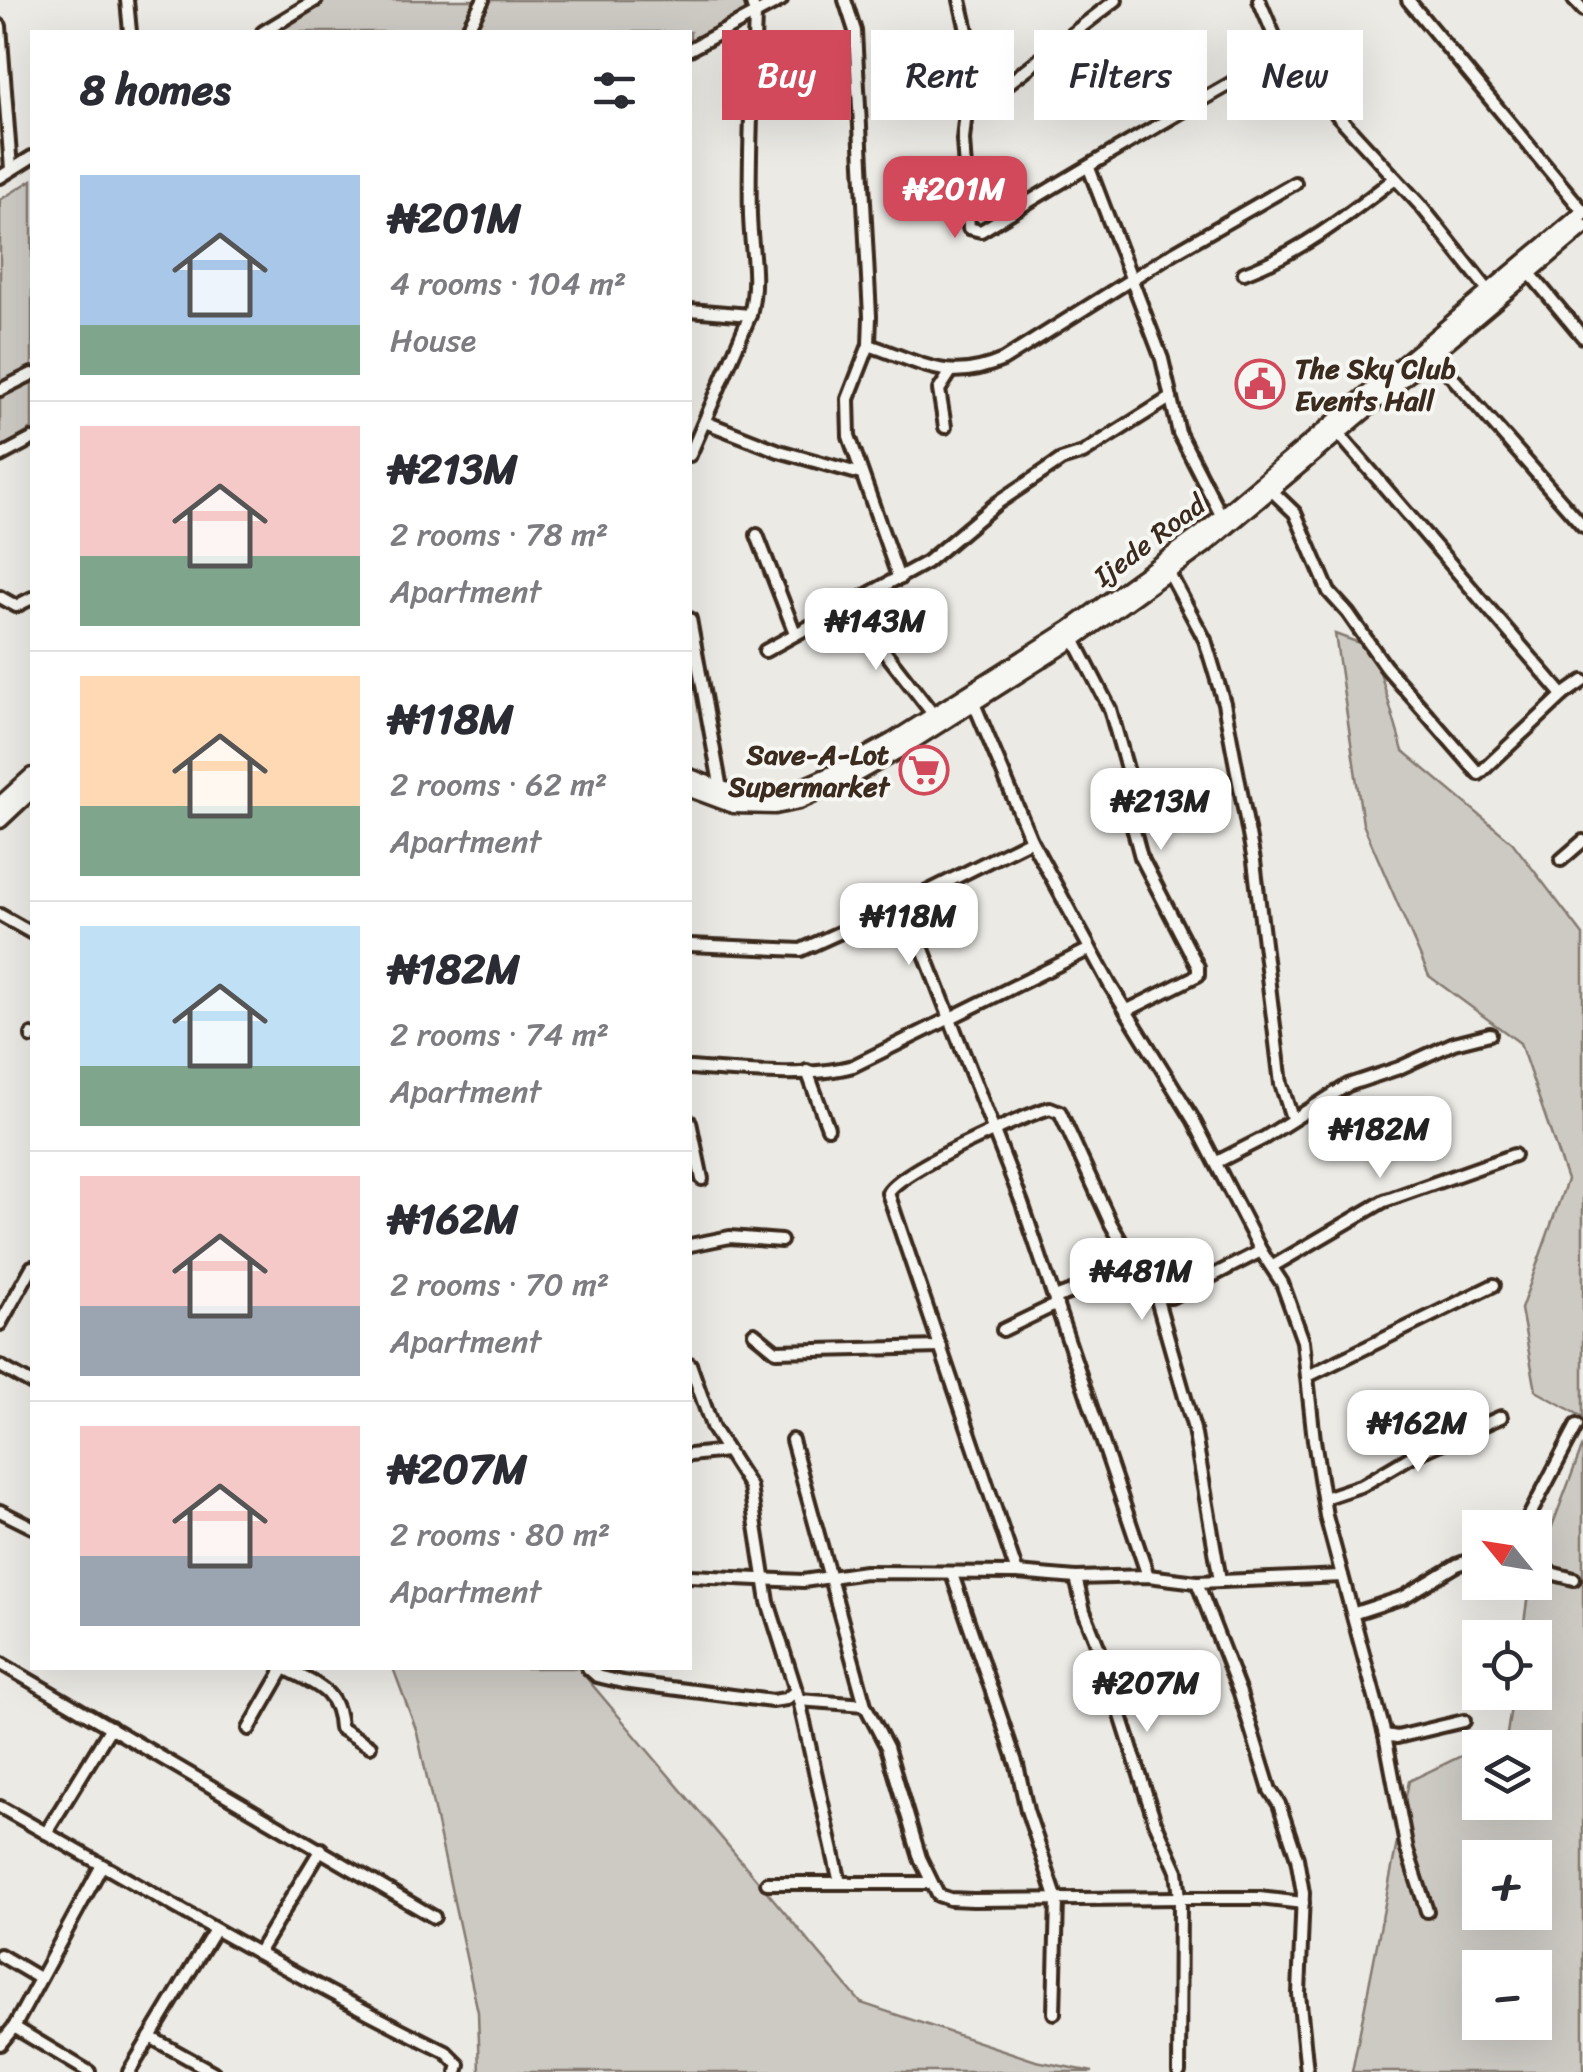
<!DOCTYPE html>
<html lang="en">
<head>
<meta charset="utf-8">
<style>
  body { margin:0; font-family:Sriracha,sans-serif; background:#f7f7f7; color:#2b2b33; height:100vh; display:flex; flex-direction:column; font-size:38px; white-space:nowrap }
  * { box-sizing:border-box; margin:0 }
  p { font-size:32px; color:#7c7c81 }
  .icon { flex:none; width:55px; height:55px; fill:none; stroke:currentColor; stroke-width:2; stroke-linecap:round; stroke-linejoin:round }
  .map { position:relative; flex:1; overflow:hidden }
  .details { position:absolute; left:30px; top:30px; width:662px; height:1640px; display:flex; flex-direction:column; background:#fff; border-radius:0px; box-shadow:0 10px 40px #0002 }
  .details>* { flex:none }
  .banner { position:absolute; left:722px; top:30px; width:710px; height:90px; display:flex; gap:20px }
  .needle { width:65px; rotate:300deg }
  .tools { position:absolute; left:1462px; top:1510px; display:grid; gap:20px }
  .tools a { display:grid; place-items:center; width:90px; height:90px; border-radius:0px; background:#fff; box-shadow:0 10px 40px #0002; font-size:50px }
  .price { position:absolute; translate:-50% -85px; padding:0 22px; border-radius:20px; background:#fff; color:#222; font-size:32px; line-height:65px; filter:drop-shadow(0 2px 5px #0008) }
  .price::after { content:''; position:absolute; left:50%; top:60px; width:30px; height:22px; margin-left:-15px; background:inherit; clip-path:polygon(0 0,100% 0,50% 100%) }
  .price.current { background:#d1495b; color:#fff }
  ul { padding:0; list-style:none }
  li { display:flex; align-items:center; gap:30px; height:250px; padding:0 50px }
  li+li { border-top:2px solid #e1e1e2 }
  li span { display:grid; place-items:center; flex:none; width:280px; height:200px; border-radius:0px; color:#555 }
  li>.icon { margin-inline-start:auto }
  span .icon { width:120px; height:120px; fill:#fffc; stroke-width:1 }
  li b { font-size:42px }
  h2 { display:flex; justify-content:space-between; align-items:center; height:120px; padding:0 50px; font-size:42px }
  .tag { padding:0 35px; border-radius:0px; background:#fff; box-shadow:0 10px 40px #0002; font-size:35px; line-height:90px }
  .tag.current { background:#d1495b; color:#fff }
  .map>svg:first-child { display:block }
  .green { fill:#cdcac4; stroke:#847a71; stroke-width:2.5; fill-rule:evenodd }
  .lines { fill:none; stroke-linecap:round; stroke-linejoin:round }
  .street-casing { stroke:#3b2a1e; stroke-width:18 }
  .secondary-casing { stroke:#3b2a1e; stroke-width:21 }
  .street { stroke:#f6f6f2; stroke-width:10 }
  .secondary { stroke:#f6f6f2; stroke-width:14 }
  .labels { text-anchor:middle; stroke-width:8; stroke-linejoin:round; paint-order:stroke }
  .poi-label { font-size:28px; font-weight:bold; fill:#3b2a1e; stroke:#f6f6f2; text-anchor:start }
  .street-label { font-size:28px; fill:#3b2a1e; stroke:#f6f6f2 }
</style>
</head>
<body>
<div class="map">
<svg width="1583" height="2072" viewBox="0 0 1583 2072">
  <rect width="100%" height="100%" fill="#ebeae5"/>
  <filter id="ink" filterUnits="userSpaceOnUse"><feTurbulence type="fractalNoise" baseFrequency=".01" numOctaves="2"/><feDisplacementMap in="SourceGraphic" scale="20" xChannelSelector="R" yChannelSelector="G"/><feConvolveMatrix kernelMatrix="1 2 1 2 8 2 1 2 1" color-interpolation-filters="sRGB"/></filter>
  <g filter="url(#ink)">
    <g class="green">
      <polygon points="322,0 770,0 690,47 690,32 271,32"/>
      <polygon points="32,180 32,429 0,448 0,200"/>
      <polygon points="1335,634 1373,648 1403,751 1512,842 1583,935 1583,1417 1536,1391 1521,1309 1567,1180 1520,1043 1429,976 1363,824"/>
      <path d="M1583,1445v627h-231l57,-291 98,-47 6,-41 22,-1v-54l-13,-1 7,-50 2,-4 4,-1v-11zM1480,1748h55v54h-55zM1480,1858h55v54h-55zM1480,1968h55v54h-55z"/>
      <polygon points="393,1668 578,1668 861,2003 1036,2061 1093,2072 480,2072 478,2012 417,1732"/>
    </g>
    <g class="lines">
      <g class="street-casing">
        <g id="street">
          <polyline points="127,0 130,32"/>
          <polyline points="845,0 855,31 870,316 869,345 848,399 849,436 899,579"/>
          <polyline points="960,0 976,70 976,102"/>
          <path d="M1116,0l-106,82 -44,29 -3,29 6,88 12,3 5,-3c98,-61 197,-117 296,-174"/>
          <polyline points="1259,0 1282,54 1308,73 1338,116 1421,206 1488,290"/>
          <polyline points="1408,0 1583,211"/>
          <polyline points="1574,0 1583,10"/>
          <polyline points="0,26 11,169"/>
          <polyline points="263,32 316,0"/>
          <polyline points="466,32 483,0"/>
          <polyline points="690,49 781,0"/>
          <polyline points="1089,168 1162,359 1179,433 1222,517"/>
          <polyline points="0,177 32,157"/>
          <polyline points="1528,271 1583,337"/>
          <path d="M1244,273c56,-20 104,-58 150,-94"/>
          <polyline points="690,310 750,315"/>
          <path d="M869,345c53,18 79,39 134,15l172,-108 120,-69"/>
          <polyline points="1430,352 1583,526"/>
          <polyline points="0,390 32,374"/>
          <polyline points="705,422 779,451 861,474"/>
          <polyline points="945,427 939,390 950,373"/>
          <polyline points="1339,434 1563,695"/>
          <path d="M690,455l60,-140c9,-40 1,-61 0,-100 -2,-67 3,-134 5,-201l-4,-14"/>
          <polyline points="0,456 32,439"/>
          <polyline points="1272,491 1295,513 1329,592 1348,613 1385,666 1479,774 1563,695 1583,681"/>
          <polyline points="757,535 795,633"/>
          <polyline points="1168,571 1205,640 1224,703 1254,861 1281,1084 1292,1118"/>
          <polyline points="0,597 16,606 32,598"/>
          <polyline points="850,607 933,714"/>
          <polyline points="690,619 721,789"/>
          <polyline points="1074,639 1110,709 1129,776 1130,816 1141,857 1198,967 1198,975 1126,1011"/>
          <polyline points="765,651 927,562 996,504 1061,460 1083,453 1170,398"/>
          <polyline points="973,701 1031,840 1110,985 1193,1119 1261,1251 1282,1283 1303,1341 1314,1440 1326,1516 1385,1735 1407,1850 1427,1911"/>
          <polyline points="1561,860 1583,841"/>
          <polyline points="905,903 1022,1203 1148,1576"/>
          <polyline points="0,915 32,933"/>
          <polyline points="690,945 801,950 905,903 1031,840"/>
          <polyline points="32,1037 32,1035"/>
          <path d="M690,1068c49,3 116,11 163,-2l237,-117"/>
          <polyline points="807,1071 828,1128"/>
          <polyline points="690,1122 702,1179"/>
          <polyline points="1217,1162 1264,1138 1348,1085 1399,1068 1454,1043 1490,1034"/>
          <polyline points="690,1245 730,1237 781,1241"/>
          <polyline points="1273,1266 1384,1201 1514,1155"/>
          <polyline points="1156,1297 1171,1297 1261,1251"/>
          <polyline points="1055,1298 1136,1268"/>
          <polyline points="0,1324 32,1267"/>
          <polyline points="1003,1330 1057,1304"/>
          <polyline points="754,1333 776,1351 941,1347"/>
          <polyline points="690,1364 713,1429 750,1487 768,1602 799,1700 840,1883"/>
          <polyline points="0,1366 32,1384"/>
          <polyline points="1308,1376 1494,1285"/>
          <polyline points="792,1440 865,1705 887,1747 920,1858 938,1895 950,1899 973,1900 1180,1898 1259,1898 1303,1903"/>
          <polyline points="690,1455 726,1451"/>
          <polyline points="1324,1498 1363,1485 1412,1456 1501,1417"/>
          <polyline points="0,1511 32,1527"/>
          <polyline points="1523,1528 1577,1425"/>
          <polyline points="1535,1569 1574,1579"/>
          <path d="M1017,1573l-129,-380c10,-22 134,-77 162,-85l10,4 51,112 25,44 18,21 40,140 26,151"/>
          <polyline points="952,1574 1017,1765 1027,1810 1057,1900 1054,2013"/>
          <polyline points="690,1576 803,1581 865,1572 1017,1573 1076,1578 1148,1576 1197,1582 1342,1576"/>
          <polyline points="1076,1578 1084,1611 1103,1659 1155,1822 1177,1871 1180,1898 1179,2072"/>
          <polyline points="1197,1582 1240,1693 1270,1790 1279,1804 1297,1858 1303,1893 1299,1994 1307,2072"/>
          <polyline points="1355,1613 1404,1597 1457,1565 1480,1556"/>
          <polyline points="0,1663 434,1917"/>
          <path d="M285,1668c31,17 53,21 55,60l30,18"/>
          <polyline points="588,1668 597,1676 623,1682 772,1701 786,1699 796,1691"/>
          <polyline points="799,1700 865,1705"/>
          <polyline points="249,1729 284,1668"/>
          <polyline points="1385,1735 1397,1737 1464,1721"/>
          <path d="M0,1807c148,83 293,170 446,245l13,13 -2,7"/>
          <polyline points="46,1833 111,1727"/>
          <polyline points="767,1883 930,1883"/>
          <polyline points="258,1953 321,1849"/>
          <polyline points="0,1955 39,1978"/>
          <polyline points="14,2027 89,2072"/>
          <polyline points="150,2037 213,2072"/>
          <polyline points="0,2044 14,2027 101,1867"/>
          <polyline points="129,2072 214,1931"/>
        </g>
      </g>
      <g class="secondary-casing">
        <g id="secondary">
          <polyline points="690,777 721,789 751,796 773,795 796,790 837,772 893,741 1070,629 1200,535 1583,213"/>
          <polyline points="690,789 733,805 775,806 799,801 840,783 897,751 1074,639 1205,545 1583,227"/>
          <polyline points="0,805 32,776"/>
          <polyline points="0,820 32,790"/>
        </g>
      </g>
      <use href="#street" class="street"/>
      <use href="#secondary" class="secondary"/>
    </g>
  </g>
  <defs>
    <g id="civic-ring" transform="scale(2.5)"><circle r="9.5" fill="#f6f6f2" stroke="#d1495b" stroke-width="1.5"/><path d="M-.6-6.5H3V-4.5H.6V-3L4-1V1h2V6H-6V1h2V-1L-.6-3ZM-1.2 2.5V6h2.4V2.5Z" fill="#d1495b"/></g>
    <g id="supermarket-ring" transform="scale(2.5)"><circle r="9.5" fill="#f6f6f2" stroke="#d1495b" stroke-width="1.5"/><path d="M-6-5.5h2.5l.6 2H6L4.5 2H-2.5L-4.4-4H-6ZM-1.5 3.2a1.3 1.3 0 1 0 .1 0ZM3 3.2a1.3 1.3 0 1 0 .1 0Z" fill="#d1495b"/></g>
  </defs>
  <g fill-rule="evenodd">
    <use href="#civic-ring" x="1260" y="384"/>
    <use href="#supermarket-ring" x="924" y="770"/>
  </g>
  <g class="labels">
    <g class="poi-label">
      <text x="1295" y="378">The Sky Club<tspan x="1295" dy="32">Events Hall</tspan></text>
      <text x="889" y="764" text-anchor="end">Save-A-Lot<tspan x="889" dy="32">Supermarket</tspan></text>
    </g>
    <g class="street-label">
      <text transform="translate(1149 540) rotate(-37)" y="10">Ijede Road</text>
    </g>
  </g>
</svg>
<div class="tools">
<a><svg class="needle" viewBox="-14 -14 28 28"><path d="M0-13l5 13h-10z" fill="#e53935"/><path d="M0 13l5-13h-10z" fill="#7c7c81"/></svg></a>
<a><svg class="icon" aria-label="locate" viewBox="0 0 24 24"><circle cx="12" cy="12" r="6"/><path d="M12 2v4M12 18v4M2 12h4M18 12h4"/></svg></a>
<a><svg class="icon" aria-label="layers" viewBox="0 0 24 24"><path d="M12 4l9 5-9 5-9-5zM3 14l9 5 9-5"/></svg></a>
<a>+</a>
<a>−</a>
</div>
<b class="price current" style="left:955px;top:241px">₦201M</b>
<b class="price" style="left:876px;top:673px">₦143M</b>
<b class="price" style="left:1161px;top:853px">₦213M</b>
<b class="price" style="left:909px;top:968px">₦118M</b>
<b class="price" style="left:1380px;top:1181px">₦182M</b>
<b class="price" style="left:1142px;top:1323px">₦481M</b>
<b class="price" style="left:1418px;top:1475px">₦162M</b>
<b class="price" style="left:1147px;top:1735px">₦207M</b>
<div class="banner">
<a class="tag current">Buy</a>
<a class="tag">Rent</a>
<a class="tag">Filters</a>
<a class="tag">New</a>
</div>
<section class="details">
<h2>8 homes<svg class="icon" aria-label="filters" viewBox="0 0 24 24"><path d="M4 7h16M4 17h16"/><circle cx="9" cy="7" r="2"/><circle cx="15" cy="17" r="2"/></svg></h2>
<ul>
<li><span style="background:linear-gradient(#a9c7e8 75%,#7fa58c 0)"><svg class="icon" aria-label="home" viewBox="0 0 24 24"><path d="M3 11l9-7 9 7M6 9v11h12V9"/></svg></span><div><b>₦201M</b><p>4 rooms · 104 m²</p><p>House</p></div></li>
<li><span style="background:linear-gradient(#f6c9c9 65%,#7fa58c 0)"><svg class="icon" aria-label="home" viewBox="0 0 24 24"><path d="M3 11l9-7 9 7M6 9v11h12V9"/></svg></span><div><b>₦213M</b><p>2 rooms · 78 m²</p><p>Apartment</p></div></li>
<li><span style="background:linear-gradient(#ffd9b3 65%,#7fa58c 0)"><svg class="icon" aria-label="home" viewBox="0 0 24 24"><path d="M3 11l9-7 9 7M6 9v11h12V9"/></svg></span><div><b>₦118M</b><p>2 rooms · 62 m²</p><p>Apartment</p></div></li>
<li><span style="background:linear-gradient(#bfe0f5 70%,#7fa58c 0)"><svg class="icon" aria-label="home" viewBox="0 0 24 24"><path d="M3 11l9-7 9 7M6 9v11h12V9"/></svg></span><div><b>₦182M</b><p>2 rooms · 74 m²</p><p>Apartment</p></div></li>
<li><span style="background:linear-gradient(#f6c9c9 65%,#9aa5b1 0)"><svg class="icon" aria-label="home" viewBox="0 0 24 24"><path d="M3 11l9-7 9 7M6 9v11h12V9"/></svg></span><div><b>₦162M</b><p>2 rooms · 70 m²</p><p>Apartment</p></div></li>
<li><span style="background:linear-gradient(#f6c9c9 65%,#9aa5b1 0)"><svg class="icon" aria-label="home" viewBox="0 0 24 24"><path d="M3 11l9-7 9 7M6 9v11h12V9"/></svg></span><div><b>₦207M</b><p>2 rooms · 80 m²</p><p>Apartment</p></div></li>
</ul>
</section>
</div>
</body>
</html>
